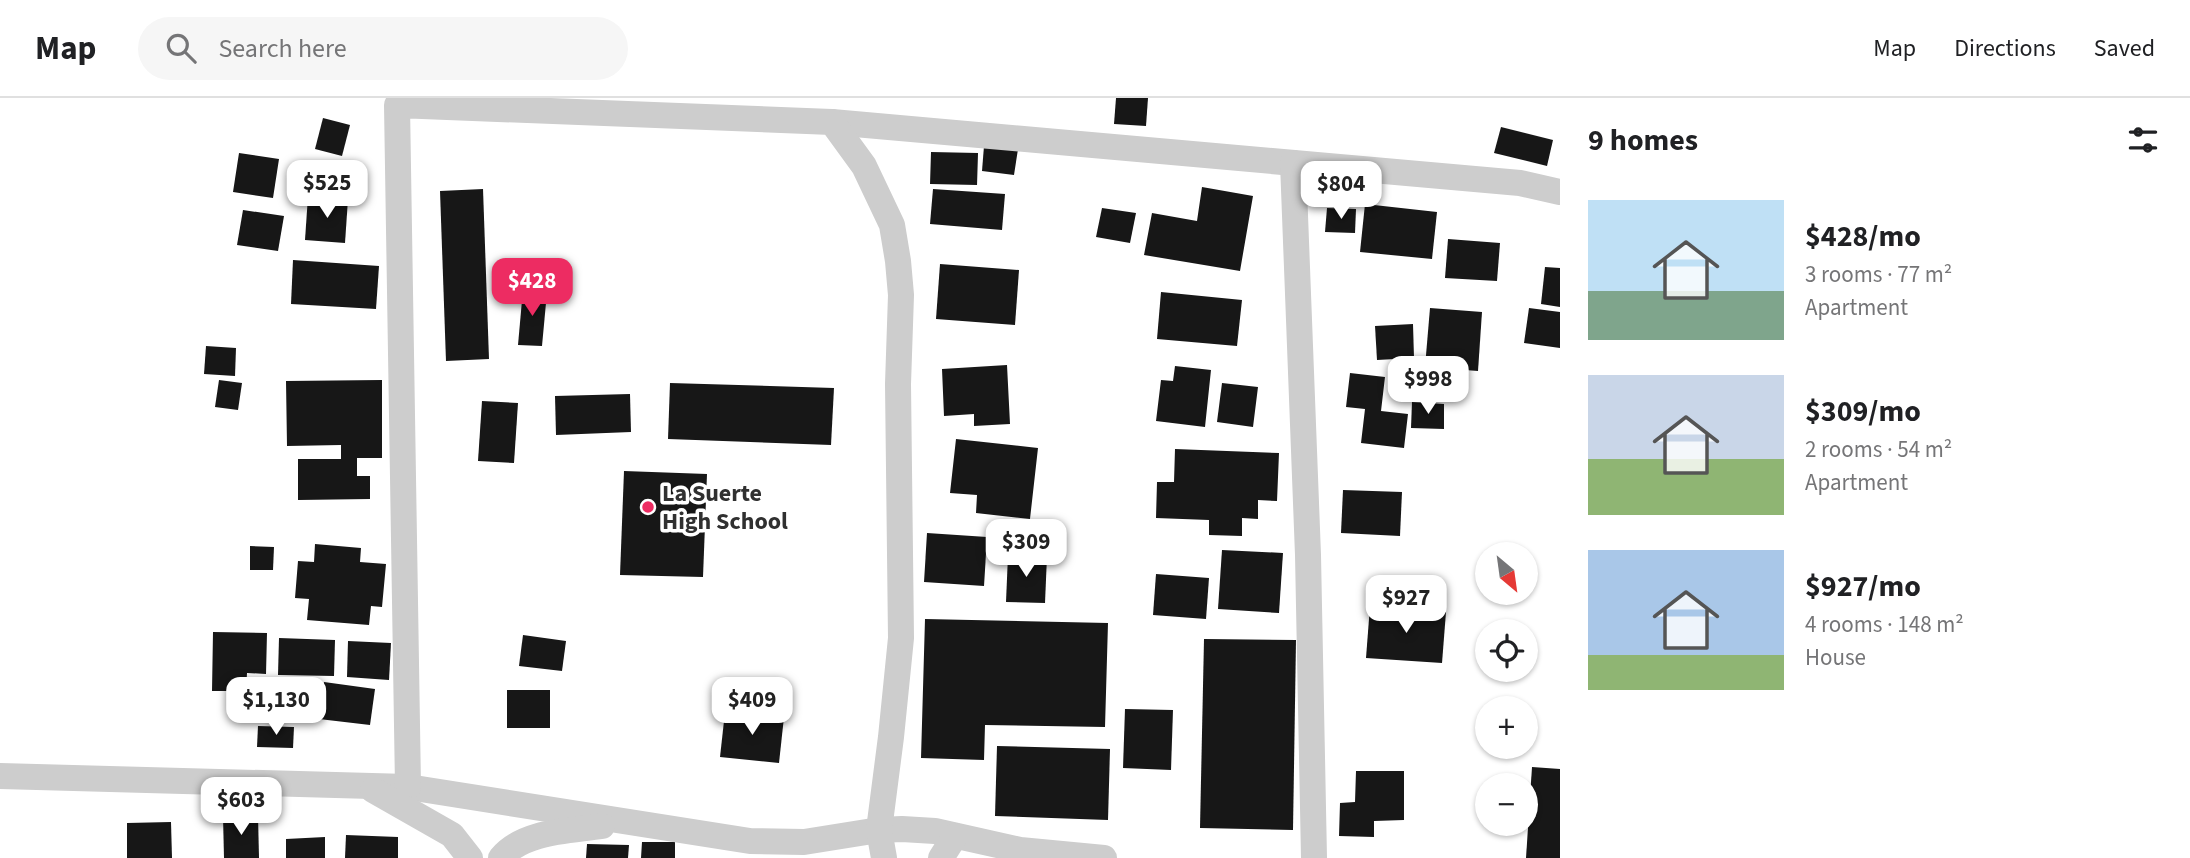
<!DOCTYPE html>
<html lang="en">
<head>
<meta charset="utf-8">
<style>
  body { margin:0; font-family:"Source Sans 3",sans-serif; background:#f6f6f6; color:#202124; height:100vh; display:flex; flex-direction:column; font-size:26px; white-space:nowrap }
  * { box-sizing:border-box; margin:0 }
  p { font-size:23px; color:#757577 }
  .icon { flex:none; width:38px; height:38px; fill:none; stroke:currentColor; stroke-width:2; stroke-linecap:round; stroke-linejoin:round }
  .map { position:relative; flex:1; overflow:hidden }
  .drawer { display:flex; flex-direction:column; background:#fff; width:630px }
  .drawer>* { flex:none }
  .needle { width:46px; rotate:151deg }
  .buttons { position:absolute; left:1475px; top:444px; display:grid; gap:14px }
  .buttons a { display:grid; place-items:center; width:63px; height:63px; border-radius:50%; background:#fff; box-shadow:0 2px 5px #0004; font-size:35px }
  .price { position:absolute; translate:-50% -60px; padding:0 16px; border-radius:14px; background:#fff; color:#222; font-size:23px; line-height:46px; filter:drop-shadow(0 2px 4px #0008) }
  .price::after { content:''; position:absolute; left:50%; top:42px; width:21px; height:16px; margin-left:-10px; background:inherit; clip-path:polygon(0 0,100% 0,50% 100%) }
  .price.on { background:#ed2c62; color:#fff }
  ul { padding:0; list-style:none }
  li { display:flex; align-items:center; gap:21px; height:175px; padding:0 28px }
  li span { display:grid; place-items:center; flex:none; width:196px; height:140px; border-radius:0px; color:#555 }
  li>.icon { margin-inline-start:auto }
  span .icon { width:84px; height:84px; fill:#fffc; stroke-width:1 }
  li b { font-size:30px }
  h2 { display:flex; justify-content:space-between; align-items:center; height:84px; padding:0 28px; font-size:30px }
  header { display:flex; align-items:center; gap:42px; box-sizing:border-box; height:98px; padding:0 35px; background:#fff; border-bottom:2px solid #e0e0e0 }
  header strong { font-size:33px }
  nav { display:flex; gap:38px; margin-inline-start:auto; font-size:24px }
  .search { width:490px; height:63px; background:#f6f6f6; display:flex; align-items:center; gap:18px; box-sizing:border-box; padding:0 24px; border-radius:38px; color:#757577; font-size:26px }
  main { display:flex; flex:1; min-height:0 }
  .map>svg:first-child { display:block }
  .building { fill:#171717 }
  .lines { fill:none; stroke-linecap:round; stroke-linejoin:round }
  .street { stroke:#cdcdcd; stroke-width:26 }
  .poi-dot { fill:#ed2c62; stroke:#fff; stroke-width:2.5 }
  .labels { text-anchor:middle; stroke-width:7; stroke-linejoin:round; paint-order:stroke }
  .poi-label { font-size:24px; font-weight:bold; fill:#303030; stroke:#fff; text-anchor:start }
</style>
</head>
<body>
<header>
<strong>Map</strong>
<div class="search"><svg class="icon" aria-label="search" viewBox="0 0 24 24"><circle cx="10" cy="10" r="6"/><path d="M15 15l6 6"/></svg>Search here</div>
<nav><a>Map</a><a>Directions</a><a>Saved</a></nav>
</header>
<main>
<div class="map">
<svg width="1560" height="760" viewBox="0 0 1560 760">
  <rect width="100%" height="100%" fill="#fff"/>
  <g class="building">
    <polygon points="1116,0 1148,0 1146,28 1114,26"/>
    <polygon points="323,20 350,27 342,58 315,51"/>
    <polygon points="1501,29 1553,42 1547,68 1494,55"/>
    <polygon points="984,48 1018,51 1014,77 982,73"/>
    <polygon points="931,54 978,55 977,87 930,86"/>
    <polygon points="239,55 279,61 273,100 233,94"/>
    <polygon points="1202,89 1253,98 1240,173 1144,157 1152,115 1197,123"/>
    <polygon points="483,91 489,261 446,263 440,93"/>
    <polygon points="933,91 1005,96 1002,132 930,126"/>
    <polygon points="308,98 348,101 345,145 305,142"/>
    <polygon points="1365,106 1437,114 1432,161 1360,154"/>
    <polygon points="1102,110 1136,115 1130,145 1096,139"/>
    <polygon points="1327,110 1356,111 1355,135 1325,134"/>
    <polygon points="243,112 284,118 278,153 237,147"/>
    <polygon points="1448,141 1500,145 1497,183 1445,180"/>
    <polygon points="293,162 379,168 376,211 291,206"/>
    <polygon points="940,166 1019,172 1015,227 936,221"/>
    <polygon points="1545,169 1560,170 1560,209 1541,206"/>
    <polygon points="523,191 547,194 542,248 518,247"/>
    <polygon points="1161,194 1242,202 1237,248 1157,241"/>
    <polygon points="1430,210 1482,214 1478,273 1425,269"/>
    <polygon points="1529,210 1560,214 1560,250 1524,245"/>
    <polygon points="1413,226 1414,260 1377,262 1375,228"/>
    <polygon points="206,248 236,250 235,278 204,276"/>
    <polygon points="1007,267 1010,326 974,328 974,316 944,318 942,271"/>
    <polygon points="1175,268 1211,272 1205,329 1156,323 1161,282 1173,283"/>
    <polygon points="1350,275 1385,279 1381,313 1408,316 1404,350 1361,345 1365,311 1346,309"/>
    <polygon points="219,282 242,285 238,312 215,309"/>
    <polygon points="382,282 382,360 357,360 357,378 370,378 370,401 298,402 298,361 341,361 341,347 287,348 286,283"/>
    <polygon points="670,285 834,290 831,347 668,341"/>
    <polygon points="1222,285 1258,289 1253,329 1217,324"/>
    <polygon points="630,296 631,334 556,337 555,298"/>
    <polygon points="482,303 518,305 514,365 478,363"/>
    <polygon points="1412,304 1444,306 1444,331 1411,330"/>
    <polygon points="956,341 1038,350 1030,421 976,415 977,397 950,395"/>
    <polygon points="1175,351 1279,355 1277,403 1258,402 1258,421 1242,420 1242,438 1209,437 1209,422 1156,420 1157,384 1174,384"/>
    <polygon points="624,373 707,376 703,479 620,477"/>
    <polygon points="1343,392 1402,394 1400,438 1341,435"/>
    <polygon points="927,435 987,439 984,488 924,484"/>
    <polygon points="315,446 361,450 360,464 386,466 382,509 371,508 369,527 307,522 309,501 295,500 298,463 314,464"/>
    <polygon points="250,448 274,449 273,472 250,472"/>
    <polygon points="1222,452 1283,455 1279,515 1218,511"/>
    <polygon points="1008,457 1047,458 1045,505 1006,504"/>
    <polygon points="1156,476 1209,480 1206,521 1153,517"/>
    <polygon points="1370,508 1446,514 1442,565 1366,560"/>
    <polygon points="925,521 1108,525 1105,629 985,627 984,662 921,660"/>
    <polygon points="213,534 267,535 266,576 247,575 246,593 212,593"/>
    <polygon points="523,537 566,543 562,573 519,568"/>
    <polygon points="279,540 335,542 334,578 278,577"/>
    <polygon points="1204,541 1296,542 1293,732 1200,730"/>
    <polygon points="348,543 391,545 389,582 347,579"/>
    <polygon points="324,584 375,591 370,627 319,621"/>
    <rect x="507" y="592" width="43" height="38"/>
    <polygon points="1125,611 1173,612 1171,672 1123,670"/>
    <polygon points="725,614 784,619 779,665 720,659"/>
    <polygon points="258,628 294,629 293,650 257,649"/>
    <polygon points="997,648 1110,651 1108,722 995,718"/>
    <polygon points="1532,669 1560,671 1560,760 1526,760"/>
    <polygon points="1356,673 1404,673 1404,722 1374,723 1374,739 1339,738 1340,705 1355,704"/>
    <polygon points="258,717 259,760 224,760 223,718"/>
    <polygon points="171,724 172,760 127,760 127,725"/>
    <polygon points="346,737 398,739 398,760 345,760"/>
    <polygon points="325,739 325,760 286,760 286,741"/>
    <polygon points="642,744 675,744 675,760 641,760"/>
    <polygon points="587,746 629,747 628,760 586,760"/>
  </g>
  <g class="lines">
    <g class="street">
      <polyline points="832,24 1520,85 1560,94"/>
      <polyline points="1293,65 1308,457 1314,760"/>
      <polyline points="0,678 408,689 750,743 804,744 879,732 902,731 935,733 1020,752 1104,760"/>
      <polyline points="408,689 397,7 832,24 864,68 892,127 898,163 901,197 898,286 901,540 891,639 879,732 884,760"/>
      <polyline points="373,692 452,737 470,760"/>
      <path d="M501,760c22,-27 69,-27 101,-32"/>
      <polyline points="941,760 955,738"/>
    </g>
  </g>
  <circle class="poi-dot" cx="648" cy="409" r="7"/>
  <g class="labels">
    <g class="poi-label">
      <text x="662" y="403">La Suerte<tspan x="662" dy="28">High School</tspan></text>
    </g>
  </g>
</svg>
<div class="buttons">
<a><svg class="needle" viewBox="-14 -14 28 28"><path d="M0-13l5 13h-10z" fill="#e53935"/><path d="M0 13l5-13h-10z" fill="#757577"/></svg></a>
<a><svg class="icon" aria-label="locate" viewBox="0 0 24 24"><circle cx="12" cy="12" r="6"/><path d="M12 2v4M12 18v4M2 12h4M18 12h4"/></svg></a>
<a>+</a>
<a>−</a>
</div>
<b class="price" style="left:327px;top:122px">$525</b>
<b class="price" style="left:1341px;top:123px">$804</b>
<b class="price on" style="left:532px;top:220px">$428</b>
<b class="price" style="left:1428px;top:318px">$998</b>
<b class="price" style="left:1026px;top:481px">$309</b>
<b class="price" style="left:1406px;top:537px">$927</b>
<b class="price" style="left:276px;top:639px">$1,130</b>
<b class="price" style="left:752px;top:639px">$409</b>
<b class="price" style="left:241px;top:739px">$603</b>
</div>
<section class="drawer">
<h2>9 homes<svg class="icon" aria-label="filters" viewBox="0 0 24 24"><path d="M4 7h16M4 17h16"/><circle cx="9" cy="7" r="2"/><circle cx="15" cy="17" r="2"/></svg></h2>
<ul>
<li><span style="background:linear-gradient(#bfe0f5 65%,#7fa58c 0)"><svg class="icon" aria-label="home" viewBox="0 0 24 24"><path d="M3 11l9-7 9 7M6 9v11h12V9"/></svg></span><div><b>$428/mo</b><p>3 rooms · 77 m²</p><p>Apartment</p></div></li>
<li><span style="background:linear-gradient(#c9d6e8 60%,#8fb573 0)"><svg class="icon" aria-label="home" viewBox="0 0 24 24"><path d="M3 11l9-7 9 7M6 9v11h12V9"/></svg></span><div><b>$309/mo</b><p>2 rooms · 54 m²</p><p>Apartment</p></div></li>
<li><span style="background:linear-gradient(#a9c7e8 75%,#8fb573 0)"><svg class="icon" aria-label="home" viewBox="0 0 24 24"><path d="M3 11l9-7 9 7M6 9v11h12V9"/></svg></span><div><b>$927/mo</b><p>4 rooms · 148 m²</p><p>House</p></div></li>
</ul>
</section>
</main>
</body>
</html>
